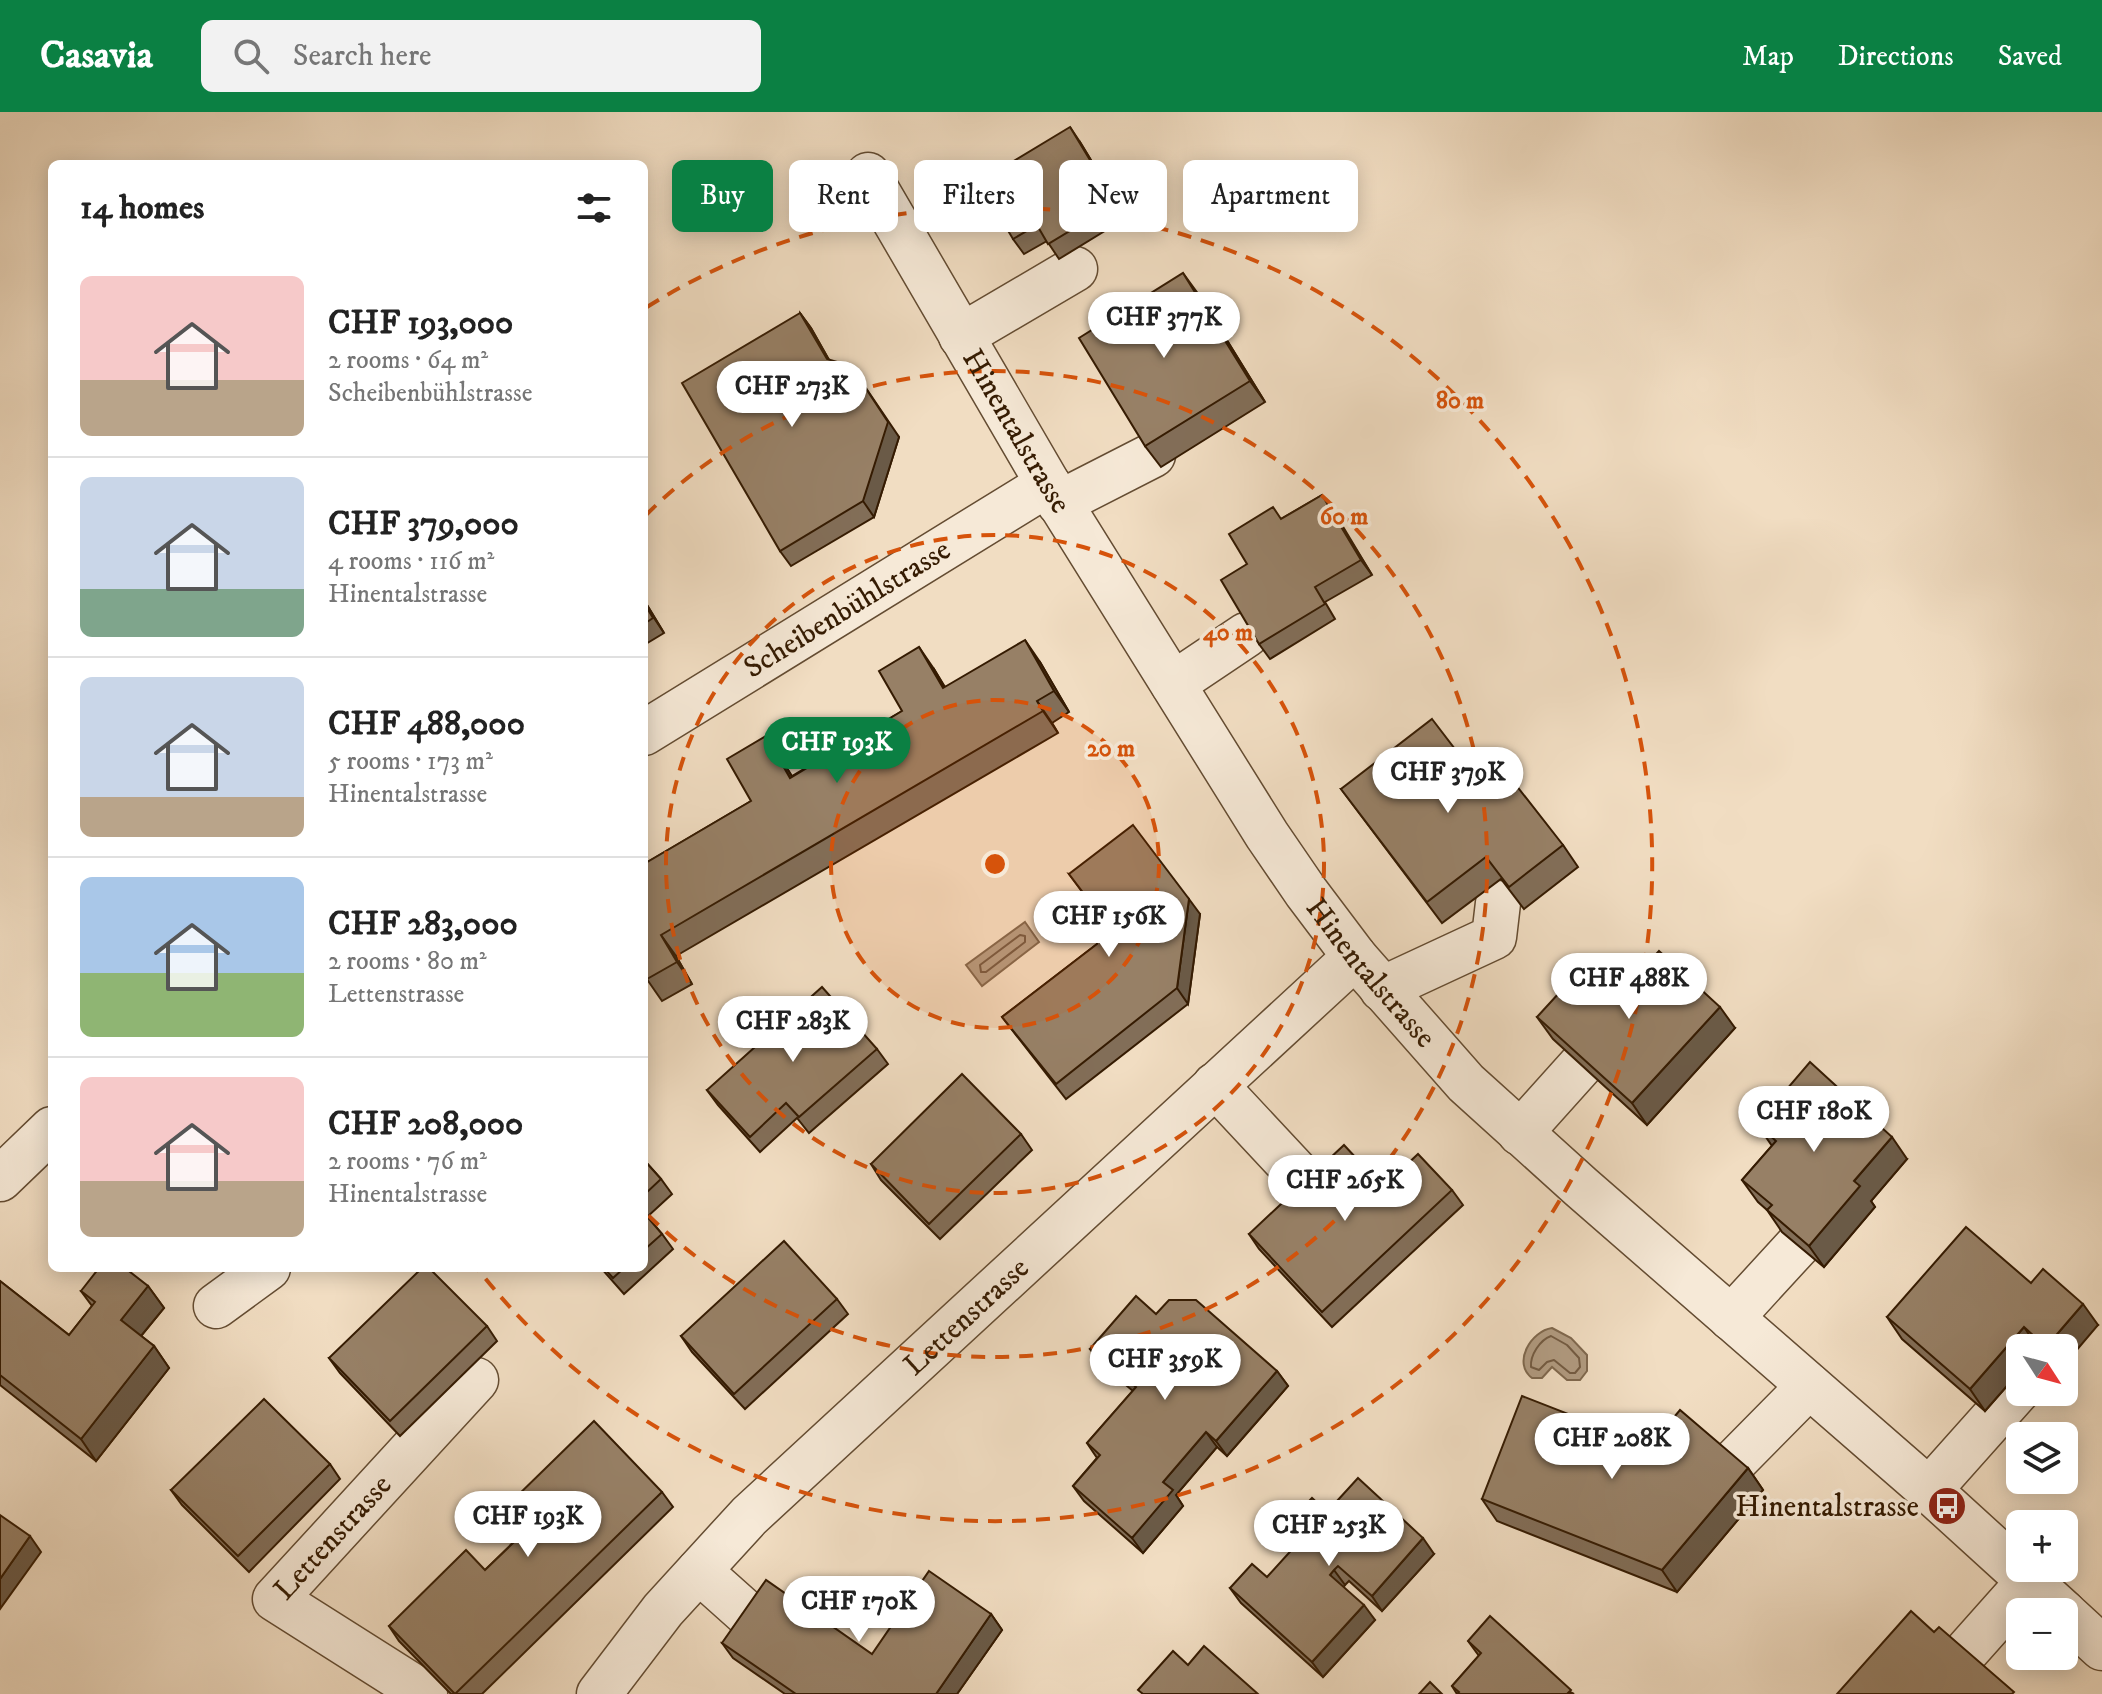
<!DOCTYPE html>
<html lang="en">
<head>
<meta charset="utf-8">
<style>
  body { margin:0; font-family:"IM FELL DW Pica",serif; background:#f2f2f2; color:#222; height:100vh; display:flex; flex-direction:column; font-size:30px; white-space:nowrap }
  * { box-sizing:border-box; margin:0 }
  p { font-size:26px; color:#767676 }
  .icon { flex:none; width:44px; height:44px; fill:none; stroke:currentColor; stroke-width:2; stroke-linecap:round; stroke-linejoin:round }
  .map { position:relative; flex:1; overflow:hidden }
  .details { position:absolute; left:48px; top:48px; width:600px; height:1112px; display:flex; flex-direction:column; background:#fff; border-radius:12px; box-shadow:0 4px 20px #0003 }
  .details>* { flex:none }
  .top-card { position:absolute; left:672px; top:48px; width:760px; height:72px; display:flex; gap:16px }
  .needle { width:52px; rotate:126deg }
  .controls { position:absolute; left:2006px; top:1222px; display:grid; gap:16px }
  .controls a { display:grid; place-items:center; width:72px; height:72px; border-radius:12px; background:#fff; box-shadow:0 4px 20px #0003; font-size:40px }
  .price { position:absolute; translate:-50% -68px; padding:0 18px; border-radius:28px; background:#fff; color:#222; font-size:26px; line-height:52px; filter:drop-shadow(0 2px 4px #0008) }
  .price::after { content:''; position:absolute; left:50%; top:48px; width:24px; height:18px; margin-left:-12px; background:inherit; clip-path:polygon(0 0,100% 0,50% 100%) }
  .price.selected { background:#0b8043; color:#fff }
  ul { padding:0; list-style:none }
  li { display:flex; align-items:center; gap:24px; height:200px; padding:0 32px }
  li+li { border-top:2px solid #e0e0e0 }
  li span { display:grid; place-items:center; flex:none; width:224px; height:160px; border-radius:12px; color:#555 }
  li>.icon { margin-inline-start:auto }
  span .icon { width:96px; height:96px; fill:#fffc; stroke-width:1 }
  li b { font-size:34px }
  h2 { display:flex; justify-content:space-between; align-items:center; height:96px; padding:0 32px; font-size:34px }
  .pill { padding:0 28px; border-radius:12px; background:#fff; box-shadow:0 4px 20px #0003; font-size:28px; line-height:72px }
  .pill.selected { background:#0b8043; color:#fff }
  header { display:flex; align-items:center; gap:48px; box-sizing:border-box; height:112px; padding:0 40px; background:#0b8043; color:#fff }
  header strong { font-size:38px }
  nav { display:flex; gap:44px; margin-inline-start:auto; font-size:28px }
  .search { width:560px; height:72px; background:#f2f2f2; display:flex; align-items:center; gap:20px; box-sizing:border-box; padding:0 28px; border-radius:12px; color:#767676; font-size:30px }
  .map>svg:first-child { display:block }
  .water { fill:#b19b81; stroke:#7f684e; stroke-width:2 }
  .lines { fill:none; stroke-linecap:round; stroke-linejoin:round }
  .shore { stroke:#735b42; stroke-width:2 }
  .minor-casing { stroke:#644c32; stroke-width:47 }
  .minor { stroke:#f6e9d7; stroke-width:44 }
  .wall { fill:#826e58; stroke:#351b02; stroke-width:2 }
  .shaded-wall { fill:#6a5a47; stroke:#351b02; stroke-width:2 }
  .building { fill:#978066; stroke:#351b02; stroke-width:2 }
  .ring { fill:none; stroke:#d6530b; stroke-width:4; stroke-dasharray:14 10 }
  .labels { text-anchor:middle; stroke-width:7; stroke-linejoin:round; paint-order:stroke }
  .street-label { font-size:30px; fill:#351b02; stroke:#f6e9d7 }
  .poi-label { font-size:30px; fill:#351b02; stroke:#f6e9d7; text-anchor:end }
  .centre { fill:#d6530b; stroke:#f6e9d7; stroke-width:4 }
  .ring-label { font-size:24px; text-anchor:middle; font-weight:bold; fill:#d6530b; stroke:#f6e9d7; stroke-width:7; stroke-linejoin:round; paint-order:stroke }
</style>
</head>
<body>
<header>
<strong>Casavia</strong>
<div class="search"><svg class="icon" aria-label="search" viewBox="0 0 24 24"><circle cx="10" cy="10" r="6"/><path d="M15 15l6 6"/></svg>Search here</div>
<nav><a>Map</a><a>Directions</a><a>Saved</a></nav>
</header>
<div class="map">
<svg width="2102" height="1582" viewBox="0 0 2102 1582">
  <rect width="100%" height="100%" fill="#f1ddc2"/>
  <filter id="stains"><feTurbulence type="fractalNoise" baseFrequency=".0025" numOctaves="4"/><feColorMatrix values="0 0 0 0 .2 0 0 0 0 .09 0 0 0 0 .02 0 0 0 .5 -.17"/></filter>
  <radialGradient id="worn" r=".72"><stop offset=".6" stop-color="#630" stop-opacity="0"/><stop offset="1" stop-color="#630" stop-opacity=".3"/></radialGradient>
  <g class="water">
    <polygon points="1025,810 1039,830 982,874 966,853"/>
    <path d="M1552,1216l19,10 16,17v16l-7,9h-13l-15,-13 -10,11h-10c-20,-15 -1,-47 20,-50z"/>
  </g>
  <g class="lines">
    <g class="shore">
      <polygon points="1020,823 1025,824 1025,830 986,860 981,860 980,853"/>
      <path d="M1551,1224l16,9 12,13 1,9 -5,6h-5l-16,-13 -7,2 -8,8 -8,-3c-1,-12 9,-27 20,-31z"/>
    </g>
    <g class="minor-casing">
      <g id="minor">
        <path id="s1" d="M868,63l180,309 219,351 39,57 49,65 111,126 115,104 348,303 134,122"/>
        <polyline points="961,224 1075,157"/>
        <polyline points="1059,391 1153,343"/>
        <polyline points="1173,572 1246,523"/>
        <path id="s2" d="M644,621l404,-249"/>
        <polyline points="1382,877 1494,825 1498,791"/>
        <polyline points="1215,973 1313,1078"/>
        <polyline points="1520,1021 1581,953"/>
        <polyline points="0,1067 52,1017"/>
        <polyline points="216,1194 268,1156"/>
        <polyline points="1731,1206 1798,1133"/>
        <polyline points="1732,1352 1809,1274"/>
        <polyline points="1929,1378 2020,1276"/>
        <polyline points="699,1459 755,1509"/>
        <polyline points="2064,1501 2102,1536"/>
        <polyline points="1965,1541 2029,1469"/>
        <path id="s3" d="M425,1582l-150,-95 201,-219"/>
        <path id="s4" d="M599,1582l64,-84 86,-94 606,-559"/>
      </g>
    </g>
    <use href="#minor" class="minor"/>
  </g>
  <g class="wall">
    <polygon points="1080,30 1126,106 1059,147 1047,129 1024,142 1013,127"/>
    <polygon points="1199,183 1265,290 1161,355 1145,334"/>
    <polygon points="800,201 811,216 829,248 899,325 874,405 791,454 780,439"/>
    <polygon points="1322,383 1372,463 1325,490 1335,507 1270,547 1259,532 1281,407"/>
    <polygon points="644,488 664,521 644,533"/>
    <polygon points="1040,550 1069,600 1052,611 1058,621 676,844 692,872 662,889 644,863 644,752 751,689 766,624 792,664 902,599 934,557 945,575"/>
    <polygon points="1484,675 1563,733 1578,755 1524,797 1501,767 1442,811 1341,677"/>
    <polygon points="1069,762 1200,802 1188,892 1066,987 1002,905 1097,832 1100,804"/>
    <polygon points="1627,874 1735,916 1647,1013 1553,927 1537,905"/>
    <polygon points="877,937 888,952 809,1021 797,1006 760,1040 718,993 707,978"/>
    <polygon points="1757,1012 1907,1047 1871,1089 1875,1095 1824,1155 1782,1120 1767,1098 1758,1090 1742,1068 1772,1034"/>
    <polygon points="1021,1022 1032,1038 940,1127 881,1068 871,1052"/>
    <polygon points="644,1048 661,1067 672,1082 647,1105 662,1122 673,1137 624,1182 601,1156 644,1156"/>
    <polygon points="1383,1075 1452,1078 1463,1093 1332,1215 1259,1137 1249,1122"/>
    <polygon points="0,1169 69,1223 92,1194 81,1179 148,1174 164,1196 141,1224 154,1234 169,1256 96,1349 0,1273"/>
    <polygon points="2031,1171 2098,1213 2064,1236 2020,1236 2020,1259 1985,1299 1902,1227 1887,1205"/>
    <polygon points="837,1187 848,1202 745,1297 692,1240 681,1224"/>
    <polygon points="1156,1202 1277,1259 1288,1274 1227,1344 1217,1335 1176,1383 1183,1394 1143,1441 1084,1389 1073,1374 1097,1346 1087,1331 1133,1279 1101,1252 1090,1237"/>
    <polygon points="487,1214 497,1229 400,1324 340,1261 329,1246"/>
    <polygon points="1650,1334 1748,1356 1763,1378 1677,1480 1497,1409 1482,1387"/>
    <polygon points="330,1352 340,1367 249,1460 182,1393 171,1378"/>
    <polygon points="662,1380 673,1395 482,1582 451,1582 399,1529 389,1514 485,1458 530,1414 522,1406 511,1390"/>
    <polygon points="1327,1400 1434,1442 1382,1499 1349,1469 1343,1475 1375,1508 1323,1565 1241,1491 1230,1476 1267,1465 1303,1438 1309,1432 1301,1424 1290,1409"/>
    <polygon points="991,1502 1002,1518 957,1582 785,1582 733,1546 722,1531 872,1542"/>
    <polygon points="1468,1529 1574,1582 1457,1582 1452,1574 1479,1544"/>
  </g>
  <g class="shaded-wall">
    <polygon points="1070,15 1080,30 1126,106 1116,91"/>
    <polygon points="1183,161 1199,183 1265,290 1250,269"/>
    <polygon points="800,201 811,216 837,262 827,247"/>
    <polygon points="851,254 899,325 874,405 863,389"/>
    <polygon points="1322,383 1333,398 1372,463 1361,448"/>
    <polygon points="644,488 664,521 644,491"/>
    <polygon points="1025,528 1040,550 1069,600 1054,579"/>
    <polygon points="919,535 934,557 958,598 943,576"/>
    <polygon points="1037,589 1052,611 1058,621 1043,599"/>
    <polygon points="766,624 781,646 805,687 790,666"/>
    <polygon points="1189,787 1200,802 1188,892 1177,876"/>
    <polygon points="661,823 676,844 692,872 677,850"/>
    <polygon points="1720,895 1735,916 1647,1013 1632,991"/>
    <polygon points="1892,1025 1907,1047 1871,1089 1875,1095 1824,1155 1809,1134 1854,1069"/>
    <polygon points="148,1174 164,1196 136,1230 121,1208"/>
    <polygon points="2083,1192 2098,1213 2064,1253 2064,1236 2047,1236 2046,1235"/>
    <polygon points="2024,1215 2038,1236 2020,1236 2020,1259 1985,1299 1970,1277"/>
    <polygon points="154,1234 169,1256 96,1349 81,1327"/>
    <polygon points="1277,1259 1288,1274 1227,1344 1216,1329"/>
    <polygon points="1206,1320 1217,1335 1176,1383 1183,1394 1143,1441 1132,1426 1163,1370"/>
    <polygon points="1748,1356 1763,1378 1677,1480 1662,1458"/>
    <polygon points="30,1424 41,1440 0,1497 0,1467"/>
    <polygon points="1423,1426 1434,1442 1382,1499 1372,1484"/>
    <polygon points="1334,1458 1345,1473 1341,1478 1330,1463"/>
    <polygon points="1364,1493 1375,1508 1323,1565 1312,1550"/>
    <polygon points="991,1502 1002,1518 957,1582 936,1582"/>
  </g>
  <g class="building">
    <polygon points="1070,15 1116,91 1048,132 1037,113 1013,127 979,70"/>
    <polygon points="1183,161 1250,269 1145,334 1079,226"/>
    <polygon points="800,201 827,247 851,254 888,310 863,389 780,439 682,271"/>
    <polygon points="1322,383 1361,448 1315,475 1325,492 1259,532 1221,468 1247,452 1229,422 1273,395 1281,407"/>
    <polygon points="644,491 653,506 644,512"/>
    <polygon points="1025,528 1054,579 1037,589 1043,599 661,823 677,850 647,867 644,863 644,752 751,689 727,647 766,624 790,666 902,599 879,559 919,535 943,576"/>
    <polygon points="1432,607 1484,675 1505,659 1563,733 1509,775 1486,745 1427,790 1341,677"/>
    <polygon points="1133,713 1189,787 1177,876 1056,972 1002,905 1097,832 1100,803 1069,762"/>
    <polygon points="1659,839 1720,895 1632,991 1537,905 1593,844 1627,874"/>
    <polygon points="822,875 877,937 799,1005 786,991 750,1025 707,978"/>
    <polygon points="1810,950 1892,1025 1854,1069 1860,1074 1809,1134 1767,1098 1772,1093 1742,1068 1776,1029 1757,1012"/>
    <polygon points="962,962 1021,1022 929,1112 871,1052"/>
    <polygon points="1344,1033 1383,1075 1418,1042 1452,1078 1322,1200 1249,1122"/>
    <polygon points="644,1048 661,1067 644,1083"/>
    <polygon points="644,1101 662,1122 644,1138"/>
    <polygon points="1966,1115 2031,1171 2043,1157 2083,1192 2046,1235 2024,1215 1970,1277 1887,1205"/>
    <polygon points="784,1129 837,1187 734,1282 681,1224"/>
    <polygon points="99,1156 125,1156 148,1174 121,1208 154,1234 81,1327 0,1263 0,1169 69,1223 95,1190 81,1179"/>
    <polygon points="422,1156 429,1156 487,1214 390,1309 329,1246"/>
    <polygon points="604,1156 624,1156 613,1166"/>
    <polygon points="1136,1184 1156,1202 1169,1188 1196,1188 1277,1259 1216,1329 1206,1320 1163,1370 1173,1378 1132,1426 1073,1374 1100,1343 1087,1331 1136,1275 1090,1237"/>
    <polygon points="1522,1284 1650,1334 1680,1298 1748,1356 1662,1458 1482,1387"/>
    <polygon points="264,1287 330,1352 238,1444 171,1378"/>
    <polygon points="594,1309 662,1380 455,1582 389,1514 466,1438 485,1458 533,1412 511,1390"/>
    <polygon points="1358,1366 1423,1426 1372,1484 1338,1454 1334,1458 1330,1463 1364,1493 1312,1550 1230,1476 1252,1452 1267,1465 1297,1432 1303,1438 1311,1428 1290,1409 1312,1386 1327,1400"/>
    <polygon points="0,1403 30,1424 0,1467"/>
    <polygon points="929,1459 991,1502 936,1582 796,1582 722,1531 766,1468 872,1542"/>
    <polygon points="1911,1499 1934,1520 1939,1515 2014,1580 2012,1582 1837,1582"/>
    <polygon points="1490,1504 1571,1578 1567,1582 1457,1582 1459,1580 1452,1574 1481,1541 1468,1529"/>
    <polygon points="1204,1534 1258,1582 1143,1582 1138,1578 1173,1539 1188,1553"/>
    <polygon points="1430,1570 1442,1582 1419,1582"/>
  </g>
  <circle cx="995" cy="752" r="164" fill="#d6530b" fill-opacity=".12"/>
  <g class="ring">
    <circle cx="995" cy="752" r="164"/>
    <circle cx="995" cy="752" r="329"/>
    <path d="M646 403A493 493 0 1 1 646 1101"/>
    <path d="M647 195A657 657 0 1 1 477 1156"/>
  </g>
  <defs>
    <g id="bus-disc" transform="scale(2)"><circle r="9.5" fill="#8f2418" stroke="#f6e9d7"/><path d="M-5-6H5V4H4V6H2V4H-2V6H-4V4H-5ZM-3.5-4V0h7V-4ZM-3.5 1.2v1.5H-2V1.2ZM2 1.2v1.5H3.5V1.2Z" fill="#fff"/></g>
  </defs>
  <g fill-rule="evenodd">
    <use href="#bus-disc" x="1947" y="1394"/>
  </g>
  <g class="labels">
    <g class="street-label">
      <text dy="10" stroke="none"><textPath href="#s1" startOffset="296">Hinentalstrasse</textPath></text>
      <text dy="10" stroke="none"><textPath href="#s2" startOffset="238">Scheibenbühlstrasse</textPath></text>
      <text dy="10" stroke="none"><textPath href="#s1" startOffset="944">Hinentalstrasse</textPath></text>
      <text dy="10" stroke="none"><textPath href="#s4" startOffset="528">Lettenstrasse</textPath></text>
      <text dy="10" stroke="none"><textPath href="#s3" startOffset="262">Lettenstrasse</textPath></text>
    </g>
    <g class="poi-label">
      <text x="1919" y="1404">Hinentalstrasse</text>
    </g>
  </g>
  <circle cx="995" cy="752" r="12" class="centre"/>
  <g class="ring-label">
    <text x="1460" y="296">80 m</text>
    <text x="1344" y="412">60 m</text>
    <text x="1228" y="528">40 m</text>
    <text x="1111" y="644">20 m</text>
  </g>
  <rect width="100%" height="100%" filter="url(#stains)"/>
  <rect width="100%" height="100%" fill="url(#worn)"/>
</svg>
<div class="controls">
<a><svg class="needle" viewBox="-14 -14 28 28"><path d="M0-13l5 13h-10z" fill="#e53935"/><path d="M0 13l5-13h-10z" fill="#767676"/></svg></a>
<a><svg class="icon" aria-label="layers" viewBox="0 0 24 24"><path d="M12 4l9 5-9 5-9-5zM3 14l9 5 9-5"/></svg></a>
<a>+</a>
<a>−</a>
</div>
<b class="price" style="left:1164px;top:248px">CHF 377K</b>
<b class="price" style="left:792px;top:317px">CHF 273K</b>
<b class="price selected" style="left:837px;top:673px">CHF 193K</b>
<b class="price" style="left:1448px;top:703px">CHF 379K</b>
<b class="price" style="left:1109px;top:847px">CHF 156K</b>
<b class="price" style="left:1629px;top:909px">CHF 488K</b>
<b class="price" style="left:793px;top:952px">CHF 283K</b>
<b class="price" style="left:1814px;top:1042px">CHF 180K</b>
<b class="price" style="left:1345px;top:1111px">CHF 265K</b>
<b class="price" style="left:1165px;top:1290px">CHF 359K</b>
<b class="price" style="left:1612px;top:1369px">CHF 208K</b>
<b class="price" style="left:528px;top:1447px">CHF 193K</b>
<b class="price" style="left:1329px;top:1456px">CHF 253K</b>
<b class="price" style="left:859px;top:1532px">CHF 170K</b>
<div class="top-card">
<a class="pill selected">Buy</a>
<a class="pill">Rent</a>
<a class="pill">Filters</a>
<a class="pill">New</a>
<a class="pill">Apartment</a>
</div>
<section class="details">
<h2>14 homes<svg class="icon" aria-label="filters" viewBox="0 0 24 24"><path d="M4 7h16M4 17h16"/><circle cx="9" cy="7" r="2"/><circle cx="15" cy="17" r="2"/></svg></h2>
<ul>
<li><span style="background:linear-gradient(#f6c9c9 65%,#b9a48a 0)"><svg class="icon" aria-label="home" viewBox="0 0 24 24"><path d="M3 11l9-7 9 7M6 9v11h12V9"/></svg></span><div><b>CHF 193,000</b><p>2 rooms · 64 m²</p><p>Scheibenbühlstrasse</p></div></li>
<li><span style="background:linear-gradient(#c9d6e8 70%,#7fa58c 0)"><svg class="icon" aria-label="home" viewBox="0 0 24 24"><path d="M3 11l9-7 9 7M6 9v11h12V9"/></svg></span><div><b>CHF 379,000</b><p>4 rooms · 116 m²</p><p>Hinentalstrasse</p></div></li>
<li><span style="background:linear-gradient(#c9d6e8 75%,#b9a48a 0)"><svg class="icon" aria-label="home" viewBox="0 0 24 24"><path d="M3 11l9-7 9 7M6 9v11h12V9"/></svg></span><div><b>CHF 488,000</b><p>5 rooms · 173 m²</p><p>Hinentalstrasse</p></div></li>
<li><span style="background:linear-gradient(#a9c7e8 60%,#8fb573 0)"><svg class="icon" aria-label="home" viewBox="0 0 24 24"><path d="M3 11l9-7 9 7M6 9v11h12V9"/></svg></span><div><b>CHF 283,000</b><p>2 rooms · 80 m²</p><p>Lettenstrasse</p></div></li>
<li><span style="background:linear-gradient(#f6c9c9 65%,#b9a48a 0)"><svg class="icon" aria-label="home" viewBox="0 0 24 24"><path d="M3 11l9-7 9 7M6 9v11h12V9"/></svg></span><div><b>CHF 208,000</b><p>2 rooms · 76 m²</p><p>Hinentalstrasse</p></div></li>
</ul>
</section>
</div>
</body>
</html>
